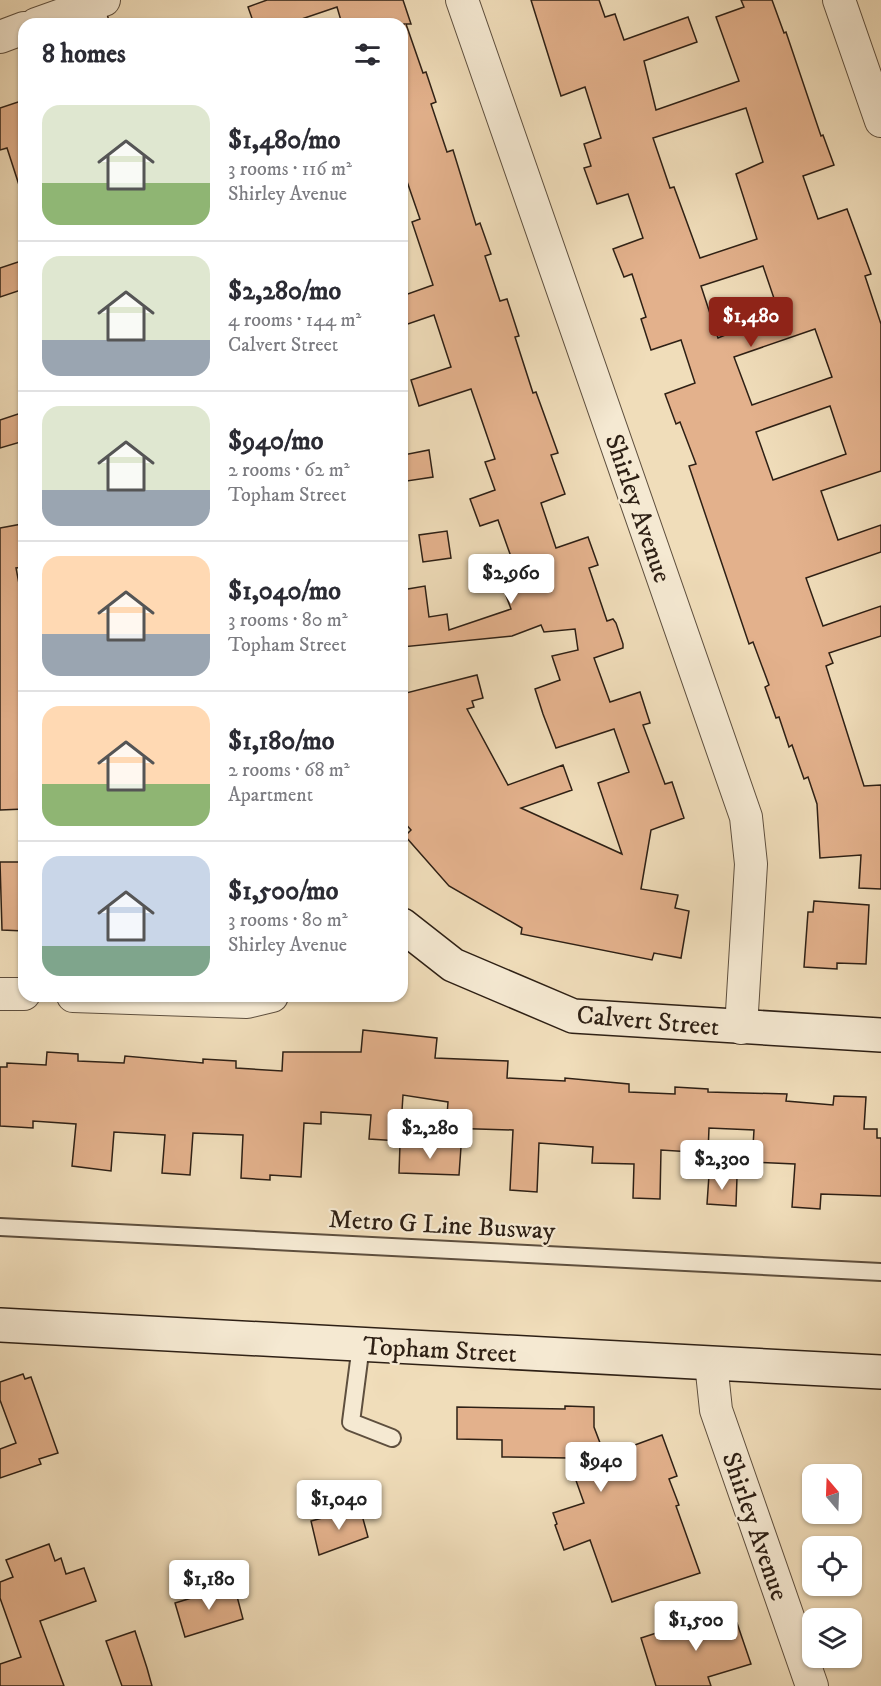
<!DOCTYPE html>
<html lang="en">
<head>
<meta charset="utf-8">
<style>
  body { margin:0; font-family:"IM FELL DW Pica",serif; background:#f7f7f7; color:#2b2b33; height:100vh; display:flex; flex-direction:column; font-size:22px; white-space:nowrap }
  * { box-sizing:border-box; margin:0 }
  p { font-size:20px; color:#7c7c81 }
  .icon { flex:none; width:33px; height:33px; fill:none; stroke:currentColor; stroke-width:2; stroke-linecap:round; stroke-linejoin:round }
  .map { position:relative; flex:1; overflow:hidden }
  .sheet { position:absolute; left:18px; top:18px; width:390px; height:984px; display:flex; flex-direction:column; background:#fff; border-radius:18px; box-shadow:0 2px 4px #0004 }
  .sheet>* { flex:none }
  .needle { width:39px; rotate:341deg }
  .controls { position:absolute; left:802px; top:1464px; display:grid; gap:12px }
  .controls a { display:grid; place-items:center; width:60px; height:60px; border-radius:12px; background:#fff; box-shadow:0 2px 4px #0004; font-size:30px }
  .price { position:absolute; translate:-50% -51px; padding:0 14px; border-radius:6px; background:#fff; color:#222; font-size:20px; line-height:39px; filter:drop-shadow(0 2px 3px #0008) }
  .price::after { content:''; position:absolute; left:50%; top:36px; width:18px; height:14px; margin-left:-9px; background:inherit; clip-path:polygon(0 0,100% 0,50% 100%) }
  .price.on { background:#8f2418; color:#fff }
  ul { padding:0; list-style:none }
  li { display:flex; align-items:center; gap:18px; height:150px; padding:0 24px }
  li+li { border-top:2px solid #e1e1e2 }
  li span { display:grid; place-items:center; flex:none; width:168px; height:120px; border-radius:18px; color:#555 }
  li>.icon { margin-inline-start:auto }
  span .icon { width:72px; height:72px; fill:#fffc; stroke-width:1 }
  li b { font-size:26px }
  h2 { display:flex; justify-content:space-between; align-items:center; height:72px; padding:0 24px; font-size:26px }
  .map>svg:first-child { display:block }
  .building { fill:#e3b18c; stroke:#2e2015; stroke-width:1.5; fill-rule:evenodd }
  .lines { fill:none; stroke-linecap:round; stroke-linejoin:round }
  .lane-casing { stroke:#5e4f3e; stroke-width:20 }
  .street-casing { stroke:#5e4f3e; stroke-width:34 }
  .secondary-casing { stroke:#2e2015; stroke-width:36 }
  .lane { stroke:#f5e9d2; stroke-width:16 }
  .street { stroke:#f5e9d2; stroke-width:32 }
  .secondary { stroke:#f5e9d2; stroke-width:33 }
  .labels { text-anchor:middle; stroke-width:4.5; stroke-linejoin:round; paint-order:stroke }
  .street-label { font-size:26px; fill:#2e2015; stroke:#f5e9d2 }
</style>
</head>
<body>
<div class="map">
<svg width="881" height="1686" viewBox="0 0 881 1686">
  <rect width="100%" height="100%" fill="#f0ddba"/>
  <filter id="stains"><feTurbulence type="fractalNoise" baseFrequency=".00333" numOctaves="4"/><feColorMatrix values="0 0 0 0 .2 0 0 0 0 .09 0 0 0 0 .02 0 0 0 .5 -.17"/></filter>
  <radialGradient id="worn" r=".72"><stop offset=".6" stop-color="#630" stop-opacity="0"/><stop offset="1" stop-color="#630" stop-opacity=".3"/></radialGradient>
  <g class="building">
    <polygon points="267,0 403,0 411,24 406,24 423,73 426,72 436,102 431,104 447,152 453,150 476,225 480,223 491,254 485,256 500,301 507,299 519,336 515,337 533,393 536,392 558,453 551,455 565,494 541,503 556,548 588,537 598,565 589,568 607,621 613,619 616,623 623,644 623,648 594,658 610,702 640,692 650,723 643,725 665,784 672,782 684,818 651,830 641,889 678,895 675,908 689,911 681,958 654,953 652,960 521,934 522,928 449,886 405,836 411,830 402,820 402,694 477,675 483,698 472,701 474,707 467,709 508,785 563,765 572,790 521,808 622,854 598,783 629,772 614,729 556,748 543,714 535,689 560,680 552,656 578,650 575,629 544,632 541,625 512,636 402,647 402,590 425,586 429,617 447,614 449,630 511,609 498,574 515,568 498,520 480,526 470,499 495,490 485,462 495,459 471,389 419,406 411,380 451,367 434,315 402,326 402,296 433,285 412,222 420,219 402,167 402,24 405,24 342,24 337,7 287,24 254,24 248,7"/>
    <path d="M531,0h68l6,17 10,-3 9,26 64,-23 9,25 -53,19 12,49 83,-29 -23,-64 28,-10 -3,-7h31l12,33 2,-1 35,104 2,-1 11,30 -31,11 15,43 29,-10 24,65 -6,2 16,48v147l-60,20 17,49 43,-15v27l-75,26 17,48 58,-20v30l-52,17 4,10 -7,3 38,120 17,-1v104l-22,-1 2,-33 -41,3 -3,-54 -9,-27 -4,2 -12,-34 -3,2 -10,-30 -3,1 -11,-31 4,-2 -16,-43 -4,2 -60,-178 7,-2 -16,-42 -4,2 -11,-30 30,-11 -14,-43 -30,10 -10,-31 5,-2 -14,-43 -8,3 -11,-28 30,-11 -15,-44 -31,10 -13,-36 7,-2 -7,-22 17,-6 -16,-51 -24,9zM746,108l17,54 -27,12 21,65 -57,19 -26,-71 -4,1 -17,-50zM763,266l16,47 -61,25 -17,-52zM815,329l17,48 -80,28 -18,-48zM830,406l16,48 -73,26 -17,-48z"/>
    <polygon points="24,100 24,187 20,188 7,148 0,150 0,108"/>
    <polygon points="24,260 24,289 0,297 0,268"/>
    <polygon points="24,412 24,441 0,448 0,420"/>
    <polygon points="429,450 433,477 407,481 403,455"/>
    <polygon points="22,524 24,567 16,568 24,610 24,809 0,810 0,528"/>
    <polygon points="447,531 451,558 423,562 419,535"/>
    <polygon points="0,862 24,862 24,931 2,930"/>
    <polygon points="814,901 869,905 866,964 837,963 837,969 804,967 808,912 813,912"/>
    <polygon points="363,1030 437,1038 435,1058 508,1061 507,1078 565,1081 565,1078 629,1084 629,1092 675,1094 675,1087 708,1089 708,1092 787,1094 786,1101 833,1105 834,1096 866,1097 864,1129 877,1129 877,1138 881,1138 881,1196 821,1194 820,1209 792,1207 795,1164 752,1162 754,1130 709,1128 708,1153 661,1150 660,1199 633,1198 634,1164 592,1163 593,1147 539,1143 537,1192 510,1190 513,1130 446,1128 448,1102 403,1095 400,1141 369,1139 371,1115 321,1112 321,1124 304,1123 301,1177 270,1175 270,1180 241,1178 243,1135 193,1133 190,1175 162,1173 165,1135 114,1132 111,1171 72,1166 76,1124 33,1121 33,1128 0,1126 0,1067 7,1067 7,1063 46,1065 47,1052 78,1054 78,1061 124,1063 125,1056 203,1063 203,1059 236,1061 236,1068 282,1071 283,1052 361,1052"/>
    <polygon points="400,1144 461,1147 459,1175 399,1173"/>
    <polygon points="709,1175 737,1177 736,1206 707,1204"/>
    <polygon points="23,1374 25,1379 31,1377 58,1453 39,1459 41,1464 0,1478 0,1449 16,1443 0,1400 0,1382"/>
    <polygon points="565,1406 594,1407 594,1427 605,1456 662,1435 677,1476 669,1479 679,1505 676,1506 700,1573 612,1602 590,1540 564,1550 555,1525 557,1524 553,1513 584,1503 568,1458 502,1457 502,1440 457,1439 457,1407 565,1409"/>
    <polygon points="360,1508 368,1537 319,1555 311,1521"/>
    <polygon points="49,1544 55,1561 61,1558 66,1574 84,1568 96,1601 40,1621 64,1686 0,1686 0,1664 21,1657 0,1598 0,1582 13,1577 6,1560"/>
    <polygon points="234,1585 243,1619 185,1637 175,1603"/>
    <polygon points="727,1610 732,1625 737,1623 751,1664 708,1677 711,1686 656,1686 641,1638"/>
    <polygon points="135,1631 147,1668 152,1686 122,1686 106,1641"/>
  </g>
  <g class="lines">
    <g class="lane-casing">
      <g id="lane">
        <polyline points="0,1227 881,1272"/>
        <polyline points="361,1345 351,1422 392,1438"/>
      </g>
    </g>
    <g class="street-casing">
      <g id="street">
        <polyline points="462,0 746,817 751,864 741,1028"/>
        <polyline points="839,0 881,121"/>
        <polyline points="36,24 104,0"/>
        <polyline points="0,37 24,28"/>
        <polyline points="0,994 24,994"/>
        <polyline points="73,996 247,1002 272,996"/>
        <polyline points="711,1363 716,1410 812,1686"/>
      </g>
    </g>
    <g class="secondary-casing">
      <g id="secondary">
        <polyline points="84,0 92,24"/>
        <polyline points="402,925 453,965 573,1016 881,1035"/>
        <polyline points="0,1325 881,1372"/>
      </g>
    </g>
    <use href="#lane" class="lane"/>
    <use href="#street" class="street"/>
    <use href="#secondary" class="secondary"/>
  </g>
  <g class="labels">
    <g class="street-label">
      <text transform="translate(639 508) rotate(71)" y="9">Shirley Avenue</text>
      <text transform="translate(648 1020) rotate(5)" y="9">Calvert Street</text>
      <text transform="translate(442 1224) rotate(3)" y="9">Metro G Line Busway</text>
      <text transform="translate(440 1349) rotate(3)" y="9">Topham Street</text>
      <text transform="translate(756 1526) rotate(71)" y="9">Shirley Avenue</text>
    </g>
  </g>
  <rect width="100%" height="100%" filter="url(#stains)"/>
  <rect width="100%" height="100%" fill="url(#worn)"/>
</svg>
<div class="controls">
<a><svg class="needle" viewBox="-14 -14 28 28"><path d="M0-13l5 13h-10z" fill="#e53935"/><path d="M0 13l5-13h-10z" fill="#7c7c81"/></svg></a>
<a><svg class="icon" aria-label="locate" viewBox="0 0 24 24"><circle cx="12" cy="12" r="6"/><path d="M12 2v4M12 18v4M2 12h4M18 12h4"/></svg></a>
<a><svg class="icon" aria-label="layers" viewBox="0 0 24 24"><path d="M12 4l9 5-9 5-9-5zM3 14l9 5 9-5"/></svg></a>
</div>
<b class="price on" style="left:751px;top:348px">$1,480</b>
<b class="price" style="left:511px;top:605px">$2,960</b>
<b class="price" style="left:430px;top:1160px">$2,280</b>
<b class="price" style="left:722px;top:1191px">$2,300</b>
<b class="price" style="left:601px;top:1493px">$940</b>
<b class="price" style="left:339px;top:1531px">$1,040</b>
<b class="price" style="left:209px;top:1611px">$1,180</b>
<b class="price" style="left:696px;top:1652px">$1,500</b>
<section class="sheet">
<h2>8 homes<svg class="icon" aria-label="filters" viewBox="0 0 24 24"><path d="M4 7h16M4 17h16"/><circle cx="9" cy="7" r="2"/><circle cx="15" cy="17" r="2"/></svg></h2>
<ul>
<li><span style="background:linear-gradient(#dfe7d0 65%,#8fb573 0)"><svg class="icon" aria-label="home" viewBox="0 0 24 24"><path d="M3 11l9-7 9 7M6 9v11h12V9"/></svg></span><div><b>$1,480/mo</b><p>3 rooms · 116 m²</p><p>Shirley Avenue</p></div></li>
<li><span style="background:linear-gradient(#dfe7d0 70%,#9aa5b1 0)"><svg class="icon" aria-label="home" viewBox="0 0 24 24"><path d="M3 11l9-7 9 7M6 9v11h12V9"/></svg></span><div><b>$2,280/mo</b><p>4 rooms · 144 m²</p><p>Calvert Street</p></div></li>
<li><span style="background:linear-gradient(#dfe7d0 70%,#9aa5b1 0)"><svg class="icon" aria-label="home" viewBox="0 0 24 24"><path d="M3 11l9-7 9 7M6 9v11h12V9"/></svg></span><div><b>$940/mo</b><p>2 rooms · 62 m²</p><p>Topham Street</p></div></li>
<li><span style="background:linear-gradient(#ffd9b3 65%,#9aa5b1 0)"><svg class="icon" aria-label="home" viewBox="0 0 24 24"><path d="M3 11l9-7 9 7M6 9v11h12V9"/></svg></span><div><b>$1,040/mo</b><p>3 rooms · 80 m²</p><p>Topham Street</p></div></li>
<li><span style="background:linear-gradient(#ffd9b3 65%,#8fb573 0)"><svg class="icon" aria-label="home" viewBox="0 0 24 24"><path d="M3 11l9-7 9 7M6 9v11h12V9"/></svg></span><div><b>$1,180/mo</b><p>2 rooms · 68 m²</p><p>Apartment</p></div></li>
<li><span style="background:linear-gradient(#c9d6e8 75%,#7fa58c 0)"><svg class="icon" aria-label="home" viewBox="0 0 24 24"><path d="M3 11l9-7 9 7M6 9v11h12V9"/></svg></span><div><b>$1,500/mo</b><p>3 rooms · 80 m²</p><p>Shirley Avenue</p></div></li>
</ul>
</section>
</div>
</body>
</html>
